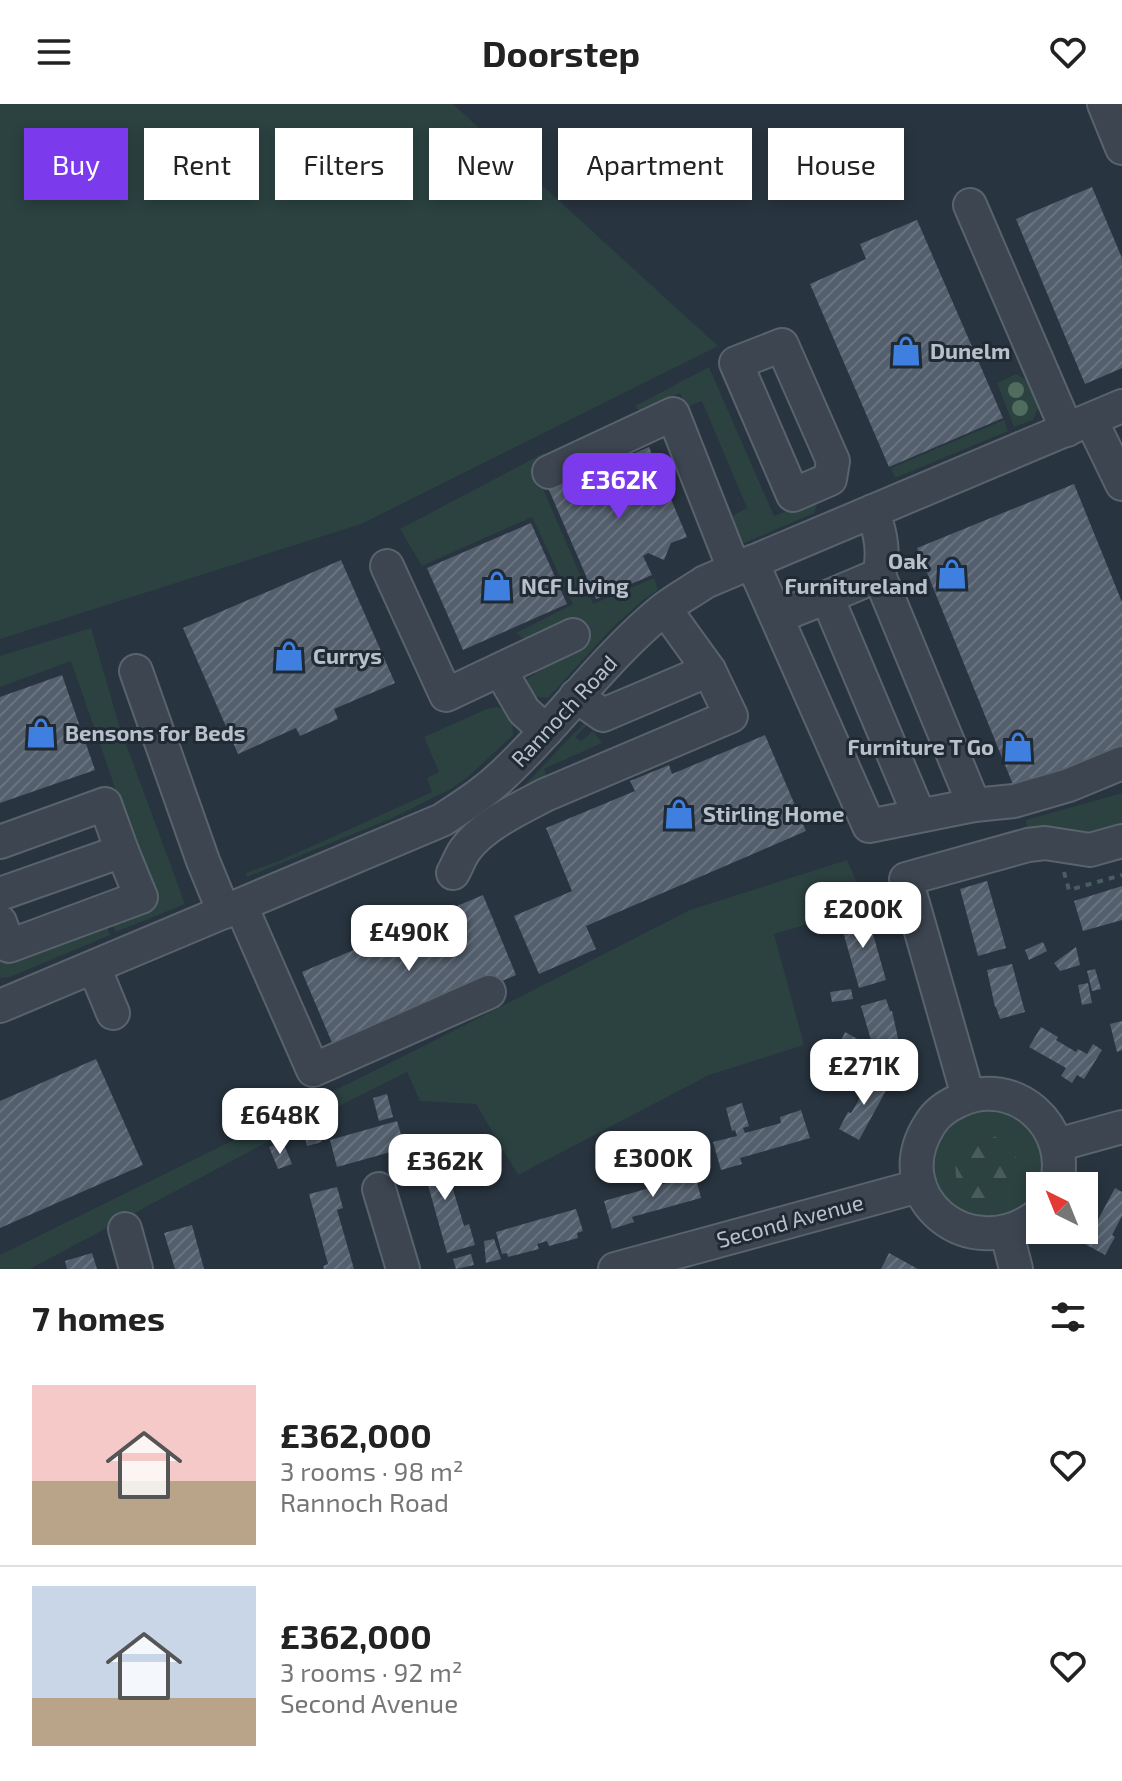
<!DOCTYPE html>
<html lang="en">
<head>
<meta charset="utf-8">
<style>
  body { margin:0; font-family:"Exo 2",sans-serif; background:#f2f2f2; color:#222; height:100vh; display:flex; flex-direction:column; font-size:30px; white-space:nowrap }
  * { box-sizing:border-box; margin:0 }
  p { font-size:26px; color:#767676 }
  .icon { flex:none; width:44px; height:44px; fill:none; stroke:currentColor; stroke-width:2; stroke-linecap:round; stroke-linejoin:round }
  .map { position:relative; height:1165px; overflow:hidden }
  .sheet { display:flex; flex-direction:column; background:#fff; flex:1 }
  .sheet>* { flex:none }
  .guide { position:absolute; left:24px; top:24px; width:1074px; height:72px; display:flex; gap:16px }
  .needle { width:52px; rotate:317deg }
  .buttons { position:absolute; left:1026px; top:1068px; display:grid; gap:16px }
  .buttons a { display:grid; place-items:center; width:72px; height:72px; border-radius:0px; background:#fff; box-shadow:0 4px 12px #0003; font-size:40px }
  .price { position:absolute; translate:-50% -68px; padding:0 18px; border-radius:16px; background:#fff; color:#222; font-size:26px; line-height:52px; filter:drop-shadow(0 2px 4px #0008) }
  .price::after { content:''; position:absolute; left:50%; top:48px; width:24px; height:18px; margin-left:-12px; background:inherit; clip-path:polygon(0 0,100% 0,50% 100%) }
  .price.active { background:#7c3aed; color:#fff }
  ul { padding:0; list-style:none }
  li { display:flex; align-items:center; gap:24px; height:200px; padding:0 32px }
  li+li { border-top:2px solid #e0e0e0 }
  li span { display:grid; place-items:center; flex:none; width:224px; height:160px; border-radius:0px; color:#555 }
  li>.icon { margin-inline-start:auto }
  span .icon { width:96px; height:96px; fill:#fffc; stroke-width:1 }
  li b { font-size:34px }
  h2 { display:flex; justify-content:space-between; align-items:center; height:96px; padding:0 32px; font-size:34px }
  .chip { padding:0 28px; border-radius:0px; background:#fff; box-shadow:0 4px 12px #0003; font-size:28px; line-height:72px }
  .chip.active { background:#7c3aed; color:#fff }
  header { display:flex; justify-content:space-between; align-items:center; height:104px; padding:0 32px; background:#fff; font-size:36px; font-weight:700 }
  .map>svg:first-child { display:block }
  .green { fill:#2b4241 }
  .forest { fill:url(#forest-firs) }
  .building { fill:url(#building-hatch) }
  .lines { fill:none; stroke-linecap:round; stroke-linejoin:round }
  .minor-casing { stroke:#59636d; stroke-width:36 }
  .path { stroke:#4a5e5f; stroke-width:4; stroke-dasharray:6 6; stroke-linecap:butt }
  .minor { stroke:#3c4550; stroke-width:32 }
  .tree { fill:#506c5e }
  .labels { text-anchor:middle; stroke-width:6; stroke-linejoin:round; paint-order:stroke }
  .poi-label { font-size:22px; font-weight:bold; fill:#b8c0ca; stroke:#202a35; text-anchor:start }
  .street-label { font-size:22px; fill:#b8c0ca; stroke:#202a35 }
</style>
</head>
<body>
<header><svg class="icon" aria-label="menu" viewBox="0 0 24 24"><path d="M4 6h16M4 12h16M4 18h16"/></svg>Doorstep<svg class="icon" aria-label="heart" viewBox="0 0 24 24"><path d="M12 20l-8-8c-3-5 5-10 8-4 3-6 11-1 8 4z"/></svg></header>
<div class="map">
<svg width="1122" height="1165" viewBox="0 0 1122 1165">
  <defs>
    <pattern id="forest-firs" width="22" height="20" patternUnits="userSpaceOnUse" patternTransform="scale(2)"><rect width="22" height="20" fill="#2b4241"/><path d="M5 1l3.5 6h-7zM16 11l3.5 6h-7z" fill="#485c5b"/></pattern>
    <pattern id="building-hatch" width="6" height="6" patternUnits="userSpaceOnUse" patternTransform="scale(2)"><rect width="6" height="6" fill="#535f6d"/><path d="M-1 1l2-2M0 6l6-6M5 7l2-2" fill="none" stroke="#6a7480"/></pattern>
  </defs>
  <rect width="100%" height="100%" fill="#28343f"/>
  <g class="green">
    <polygon points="0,0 453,0 718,242 361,420 0,535"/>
    <polygon points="709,263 774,412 819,394 814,409 742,440 734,438 734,411 747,404 702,297 687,303 680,289 639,306 635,302"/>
    <polygon points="1016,270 1033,279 1040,299 1033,316 1014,323 997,279"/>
    <polygon points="1004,316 1008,327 895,374 891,364"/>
    <polygon points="544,349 548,362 536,369 593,500 654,474 658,486 643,496 612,524 548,594 529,592 526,585 527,575 585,537 529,536 524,535 516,529 573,500 532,413 422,462 400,425"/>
    <polygon points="91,524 119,621 185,800 116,828 112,819 156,802 71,557 0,583 0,552"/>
    <path d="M498,603c13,5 15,15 15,28l-45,42 -19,13 -59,29 -143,58 -1,-4 33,-12 153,-69 -5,-14 12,-6 -15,-35 65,-29z"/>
    <polygon points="588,615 589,619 575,633 581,637 593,627 602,639 544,665 547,673 515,691"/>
    <polygon points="1122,689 1122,729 961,744 1027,723 1026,716"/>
    <polygon points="847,756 863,792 830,802 832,813 774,830 804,941 709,971 518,1071 476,1000 420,997 407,968 271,1036 30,1165 0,1165 0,1151 402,953 690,806"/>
    <polygon points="106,821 110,831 10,873 0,874 0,843"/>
    <path d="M978,1001l40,8 26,32 -1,41h-3c0,10 -8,22 -17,27 -10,4 -42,7 -54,9l-39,-39 1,-41 12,-17z"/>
  </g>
  <path class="forest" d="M979,1029c31,4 46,23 36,52 -14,42 -72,17 -57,-31 4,-11 10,-17 21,-21z"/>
  <g class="building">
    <polygon points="1092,83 1122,154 1122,264 1085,280 1016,115"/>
    <polygon points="917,116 1003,314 889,363 810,180 866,155 860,140"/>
    <polygon points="649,343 687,433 671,439 664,456 648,449 643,452 652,471 596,495 549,386"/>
    <polygon points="1074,380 1122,498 1122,644 1016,688 917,444"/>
    <polygon points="531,419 567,500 463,546 427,464"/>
    <polygon points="341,456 395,579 334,605 338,615 300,632 296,624 238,650 183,524"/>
    <polygon points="62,571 95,666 0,699 0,593"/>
    <polygon points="765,631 806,727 586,822 596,845 539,870 514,812 572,787 546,724 635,687 630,677 669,661 672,670"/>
    <polygon points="987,777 1006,844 978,852 960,785"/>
    <polygon points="1122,782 1122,816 1083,827 1074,797"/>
    <polygon points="483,791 516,871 336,948 302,868"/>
    <polygon points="867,809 886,876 859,884 840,817"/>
    <polygon points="1043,838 1047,847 1029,856 1025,846"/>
    <polygon points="1076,843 1080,861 1060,867 1054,859"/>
    <polygon points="1012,860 1025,908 1000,915 996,903 995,903 987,866"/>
    <polygon points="1095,865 1101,885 1092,887 1087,867"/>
    <polygon points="1088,879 1092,899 1082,901 1078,881"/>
    <polygon points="851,885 853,895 832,898 830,888"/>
    <polygon points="886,895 890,907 892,907 900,943 875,950 861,902"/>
    <polygon points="1122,917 1122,946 1117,948 1110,920"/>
    <polygon points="1041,923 1058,933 1056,936 1076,948 1078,945 1087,950 1093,940 1102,946 1084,975 1077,971 1072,979 1061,972 1066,964 1029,943"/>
    <polygon points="845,928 863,938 857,949 840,939"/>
    <polygon points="96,955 143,1061 0,1124 0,997"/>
    <polygon points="869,970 889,981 859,1036 839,1025 848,1008 851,1009 857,999 862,989 859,987"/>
    <polygon points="387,990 393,1013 379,1017 373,994"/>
    <polygon points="742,999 749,1022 743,1024 745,1029 781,1019 780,1013 801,1006 810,1034 740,1054 742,1060 721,1066 713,1038 737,1032 735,1026 732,1027 726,1004"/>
    <polygon points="397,1017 405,1044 337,1063 330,1036"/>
    <polygon points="317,1019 322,1038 307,1042 302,1023"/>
    <polygon points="283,1038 292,1060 278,1065 269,1043"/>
    <polygon points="441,1045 464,1122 469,1120 475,1141 447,1149 428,1081 422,1082 415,1061 427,1057 425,1050"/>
    <polygon points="694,1066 701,1094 632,1113 634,1118 612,1125 604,1097 674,1077 672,1072"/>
    <polygon points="337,1083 343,1104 337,1106 354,1165 324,1165 323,1162 328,1160 309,1090"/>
    <polygon points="1115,1084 1122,1088 1122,1112 1112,1131 1115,1133 1105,1151 1085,1140"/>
    <polygon points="576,1105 583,1127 577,1129 578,1134 549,1142 547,1137 537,1140 539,1145 508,1153 507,1149 502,1150 496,1128"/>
    <polygon points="192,1121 204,1165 175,1165 164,1129"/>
    <polygon points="494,1135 501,1155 486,1159 484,1137"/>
    <polygon points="92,1149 97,1165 67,1165 65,1157"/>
    <polygon points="889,1149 918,1165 881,1165"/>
    <polygon points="471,1150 474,1161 456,1165 453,1155"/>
  </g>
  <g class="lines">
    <g class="minor-casing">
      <g id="minor">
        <polyline points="1104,0 1122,44"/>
        <polyline points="970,101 1067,326"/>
        <polygon points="782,241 833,357 830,375 793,391 736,259"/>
        <polyline points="1091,316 1122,380"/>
        <polyline points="549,368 673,310 734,465"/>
        <path d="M873,407c7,21 12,41 6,64l95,230"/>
        <polyline points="752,458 869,722 974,701 1014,697 1069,681 1122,659"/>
        <polyline points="387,462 446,591 573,531"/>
        <polyline points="827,493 879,471"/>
        <polyline points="777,513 827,493 919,711"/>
        <polyline points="500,566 524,607 546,627"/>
        <polyline points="136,567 203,757 224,808"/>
        <polyline points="576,592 603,611 709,566"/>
        <polyline points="0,738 105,700 122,747 141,793 9,842 0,818"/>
        <path d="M453,769c4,-7 7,-16 12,-23 17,-24 55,-42 80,-55l186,-79 -22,-46 -44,-61"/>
        <polyline points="0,790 122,747"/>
        <polyline points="241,802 313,966 489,888"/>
        <polyline points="94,863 113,909"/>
        <path d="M0,902l442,-186c23,-15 45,-29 64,-48 55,-52 99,-115 158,-163 13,-10 28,-18 41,-27l417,-176"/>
        <polyline points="968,992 906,775 1028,741 1045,739 1090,746 1122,737"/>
        <polyline points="1057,1041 1122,1023"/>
        <polyline points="379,1085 403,1165"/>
        <path d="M1040,1110c-70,55 -157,-18 -110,-90 6,-10 17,-18 28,-23 56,-27 115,26 98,85"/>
        <polyline points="125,1125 136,1165"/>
        <polyline points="1007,1130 1016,1165"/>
        <polyline points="615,1165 919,1082"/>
      </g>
    </g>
    <polyline class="path" points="1064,768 1069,786 1122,771"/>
    <use href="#minor" class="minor"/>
  </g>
  <g class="tree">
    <circle cx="1016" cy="286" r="8"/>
    <circle cx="1020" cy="304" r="8"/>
  </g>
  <defs>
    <g id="shop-bare" transform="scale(2.4)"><path d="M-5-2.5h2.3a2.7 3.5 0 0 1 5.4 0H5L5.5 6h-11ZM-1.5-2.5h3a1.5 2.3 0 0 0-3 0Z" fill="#3f7fe0" stroke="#202a35" stroke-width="2.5" paint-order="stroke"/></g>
  </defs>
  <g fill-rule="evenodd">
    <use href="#shop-bare" x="906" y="247"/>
    <use href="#shop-bare" x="952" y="470"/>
    <use href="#shop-bare" x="497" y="482"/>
    <use href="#shop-bare" x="289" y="552"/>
    <use href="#shop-bare" x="41" y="629"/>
    <use href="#shop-bare" x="1018" y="643"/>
    <use href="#shop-bare" x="679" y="710"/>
  </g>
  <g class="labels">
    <g class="poi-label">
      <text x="930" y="255">Dunelm</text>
      <text x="928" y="465" text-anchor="end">Oak<tspan x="928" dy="25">Furnitureland</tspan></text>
      <text x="521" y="490">NCF Living</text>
      <text x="313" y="560">Currys</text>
      <text x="65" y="637">Bensons for Beds</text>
      <text x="994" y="651" text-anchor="end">Furniture T Go</text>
      <text x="703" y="718">Stirling Home</text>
    </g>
    <g class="street-label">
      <text transform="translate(564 607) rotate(-47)" y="8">Rannoch Road</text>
      <text transform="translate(790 1117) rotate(-15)" y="8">Second Avenue</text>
    </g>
  </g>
</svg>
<div class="buttons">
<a><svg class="needle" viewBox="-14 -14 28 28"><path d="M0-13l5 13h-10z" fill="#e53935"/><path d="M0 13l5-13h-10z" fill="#767676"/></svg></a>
</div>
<b class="price active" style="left:619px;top:417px">£362K</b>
<b class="price" style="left:863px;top:846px">£200K</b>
<b class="price" style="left:409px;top:869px">£490K</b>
<b class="price" style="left:864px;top:1003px">£271K</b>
<b class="price" style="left:280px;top:1052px">£648K</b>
<b class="price" style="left:653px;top:1095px">£300K</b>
<b class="price" style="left:445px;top:1098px">£362K</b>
<div class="guide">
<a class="chip active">Buy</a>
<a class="chip">Rent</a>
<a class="chip">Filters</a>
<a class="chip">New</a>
<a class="chip">Apartment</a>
<a class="chip">House</a>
</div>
</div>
<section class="sheet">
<h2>7 homes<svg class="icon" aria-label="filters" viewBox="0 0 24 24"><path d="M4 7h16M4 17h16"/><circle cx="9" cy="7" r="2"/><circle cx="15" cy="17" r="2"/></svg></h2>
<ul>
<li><span style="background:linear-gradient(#f6c9c9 60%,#b9a48a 0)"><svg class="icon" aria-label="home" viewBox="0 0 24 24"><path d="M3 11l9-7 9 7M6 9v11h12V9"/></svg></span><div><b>£362,000</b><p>3 rooms · 98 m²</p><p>Rannoch Road</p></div><svg class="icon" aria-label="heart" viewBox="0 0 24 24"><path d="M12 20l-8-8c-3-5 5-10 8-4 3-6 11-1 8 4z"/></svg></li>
<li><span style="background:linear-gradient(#c9d6e8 70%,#b9a48a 0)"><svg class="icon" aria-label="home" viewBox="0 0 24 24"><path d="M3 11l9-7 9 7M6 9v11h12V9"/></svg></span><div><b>£362,000</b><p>3 rooms · 92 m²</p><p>Second Avenue</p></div><svg class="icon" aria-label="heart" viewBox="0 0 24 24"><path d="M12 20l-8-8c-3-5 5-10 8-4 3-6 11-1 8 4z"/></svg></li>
</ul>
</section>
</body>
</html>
